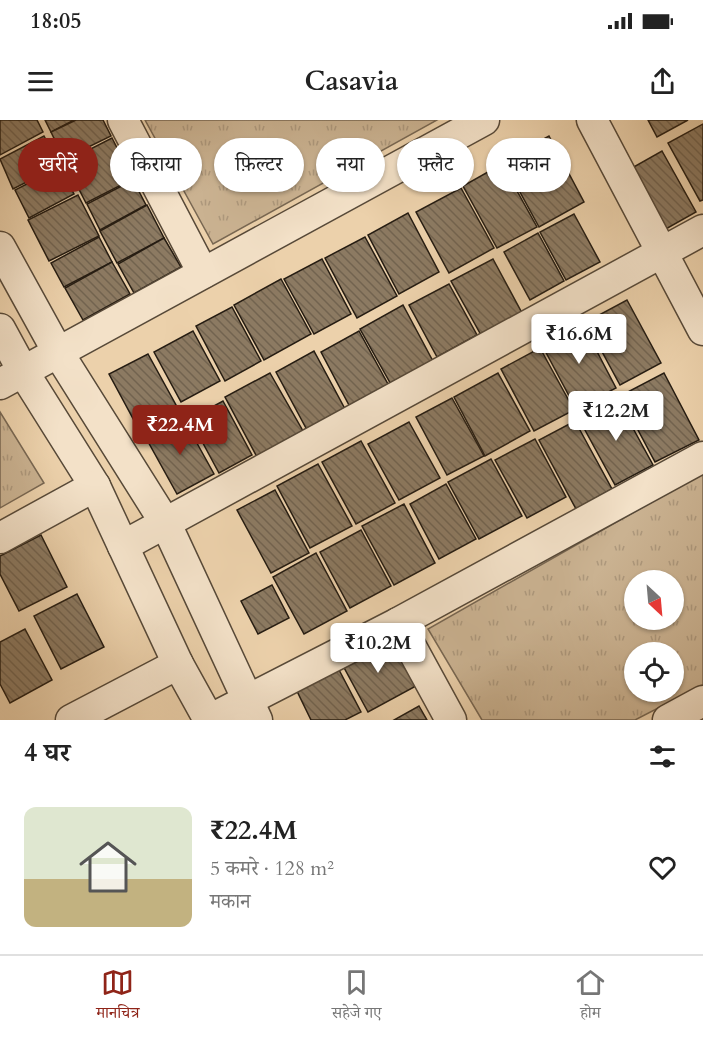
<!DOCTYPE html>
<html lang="hi">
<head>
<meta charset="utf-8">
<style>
  body { margin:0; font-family:Cardo,"Noto Serif Devanagari",serif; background:#f6f6f6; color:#222; height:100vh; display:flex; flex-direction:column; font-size:22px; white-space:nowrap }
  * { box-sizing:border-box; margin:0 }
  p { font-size:20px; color:#767676 }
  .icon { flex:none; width:33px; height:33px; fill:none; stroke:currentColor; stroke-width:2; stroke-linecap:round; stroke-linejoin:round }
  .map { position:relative; height:600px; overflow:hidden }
  .drawer { display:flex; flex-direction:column; background:#fff; flex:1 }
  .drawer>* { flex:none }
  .banner { position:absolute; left:18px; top:18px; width:668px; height:54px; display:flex; gap:12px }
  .needle { width:39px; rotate:154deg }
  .tools { position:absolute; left:624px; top:450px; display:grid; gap:12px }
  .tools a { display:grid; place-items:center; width:60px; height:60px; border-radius:50%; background:#fff; box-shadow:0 2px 4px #0004; font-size:30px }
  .price { position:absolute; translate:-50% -51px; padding:0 14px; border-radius:6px; background:#fff; color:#222; font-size:20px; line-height:39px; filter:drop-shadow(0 2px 3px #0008) }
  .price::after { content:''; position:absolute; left:50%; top:36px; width:18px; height:14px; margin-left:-9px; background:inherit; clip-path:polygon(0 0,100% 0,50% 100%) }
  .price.selected { background:#8f2418; color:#fff }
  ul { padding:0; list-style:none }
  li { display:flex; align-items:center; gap:18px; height:150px; padding:0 24px }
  li span { display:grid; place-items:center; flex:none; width:168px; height:120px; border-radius:12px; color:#555 }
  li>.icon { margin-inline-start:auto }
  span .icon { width:72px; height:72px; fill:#fffc; stroke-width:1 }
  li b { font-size:26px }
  h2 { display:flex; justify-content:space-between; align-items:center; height:72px; padding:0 24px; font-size:26px }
  .tag { padding:0 21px; border-radius:27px; background:#fff; box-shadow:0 2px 4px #0004; font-size:21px; line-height:54px }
  .tag.selected { background:#8f2418; color:#fff }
  .status { display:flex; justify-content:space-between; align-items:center; height:42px; padding:0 30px; background:#fff; direction:ltr }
  .status svg { height:16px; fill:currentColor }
  header { display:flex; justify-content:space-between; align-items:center; height:78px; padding:0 24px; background:#fff; font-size:27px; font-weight:600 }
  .menu { display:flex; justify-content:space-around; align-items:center; height:84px; border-top:2px solid #e0e0e0; background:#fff; font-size:16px; color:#767676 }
  .menu a { display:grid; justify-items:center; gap:3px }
  .menu .selected { color:#8f2418 }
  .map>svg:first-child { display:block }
  .grass { fill:url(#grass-tufts); stroke:#786752; stroke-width:1.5; fill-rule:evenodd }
  .building { fill:url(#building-back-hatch); stroke:#251c12; stroke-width:1.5 }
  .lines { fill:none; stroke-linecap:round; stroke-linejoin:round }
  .minor-casing { stroke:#574938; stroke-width:33 }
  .minor { stroke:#f3e1c8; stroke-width:30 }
</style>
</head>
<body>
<div class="status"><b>18:05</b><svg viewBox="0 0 49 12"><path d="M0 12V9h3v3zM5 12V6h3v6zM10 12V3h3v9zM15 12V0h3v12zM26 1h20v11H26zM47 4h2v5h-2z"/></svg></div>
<header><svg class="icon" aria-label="menu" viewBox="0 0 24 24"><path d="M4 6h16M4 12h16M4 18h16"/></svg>Casavia<svg class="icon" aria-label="share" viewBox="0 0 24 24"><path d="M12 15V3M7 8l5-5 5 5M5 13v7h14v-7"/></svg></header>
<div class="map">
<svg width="703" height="600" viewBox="0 0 703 600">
  <defs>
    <pattern id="grass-tufts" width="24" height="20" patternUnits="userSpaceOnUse" patternTransform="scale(1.5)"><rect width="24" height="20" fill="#cab291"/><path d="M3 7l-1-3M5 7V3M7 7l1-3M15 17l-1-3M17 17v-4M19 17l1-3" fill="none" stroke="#ad987c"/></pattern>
    <pattern id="building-back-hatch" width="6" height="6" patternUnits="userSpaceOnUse" patternTransform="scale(1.5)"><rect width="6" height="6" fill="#8c7a62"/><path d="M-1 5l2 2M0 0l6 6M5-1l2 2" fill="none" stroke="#72634f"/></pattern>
  </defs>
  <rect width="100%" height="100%" fill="#ecd1ab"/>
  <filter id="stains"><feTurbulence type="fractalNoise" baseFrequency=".00333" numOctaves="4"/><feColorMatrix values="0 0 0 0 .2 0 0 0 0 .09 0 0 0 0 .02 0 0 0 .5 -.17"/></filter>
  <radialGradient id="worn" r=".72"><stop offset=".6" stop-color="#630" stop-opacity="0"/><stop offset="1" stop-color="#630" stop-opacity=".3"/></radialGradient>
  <g class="grass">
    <polygon points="145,0 437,0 213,124"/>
    <polygon points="0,292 44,363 0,388"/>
    <path d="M703,353v212l-68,35h-153l-54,-91zM634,460h40v40h-40zM634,532h40v40h-40z"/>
  </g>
  <g class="building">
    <polygon points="0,0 37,0 43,12 0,35"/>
    <polygon points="45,0 74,0 51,12"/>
    <polygon points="76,0 103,0 111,16 64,39 51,12"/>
    <polygon points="648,0 688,0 657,17"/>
    <polygon points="703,4 703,80 700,81 668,23"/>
    <polygon points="44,16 60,45 13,69 0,39"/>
    <polygon points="549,16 584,82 539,107 503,41"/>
    <polygon points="112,18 133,59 86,83 65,42"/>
    <polygon points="662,31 696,92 657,114 623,53"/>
    <polygon points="502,44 537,107 497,128 463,66"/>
    <polygon points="60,47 74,74 29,98 15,70"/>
    <polygon points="133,60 146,85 100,110 87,84"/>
    <polygon points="461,68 494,128 449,153 416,92"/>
    <polygon points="78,75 99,116 49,141 28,100"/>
    <polygon points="147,85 164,118 117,143 100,111"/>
    <polygon points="408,93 439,152 399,174 368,115"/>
    <polygon points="574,94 600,142 566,160 540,112"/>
    <polygon points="538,113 564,161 530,180 504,132"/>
    <polygon points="99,117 112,142 64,167 51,143"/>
    <polygon points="365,117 397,176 357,198 325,138"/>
    <polygon points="164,118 181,147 134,173 118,144"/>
    <polygon points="322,139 351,194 314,214 284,159"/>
    <polygon points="493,139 522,193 481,215 451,161"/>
    <polygon points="112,142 130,174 83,200 65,168"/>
    <polygon points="281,159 311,214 264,240 234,185"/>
    <polygon points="449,164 477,215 437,237 409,185"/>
    <polygon points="627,180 661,243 620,265 586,202"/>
    <polygon points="403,185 435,245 393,268 360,209"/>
    <polygon points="232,187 261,241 225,261 196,206"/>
    <polygon points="581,201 616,268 576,289 541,223"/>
    <polygon points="193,211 220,261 181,282 154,232"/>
    <polygon points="359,211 389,266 350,287 321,232"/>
    <polygon points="540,228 574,290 534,311 501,249"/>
    <polygon points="314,231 345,289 307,310 276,252"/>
    <polygon points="148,234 176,285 137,306 109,254"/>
    <polygon points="270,253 303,311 257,337 225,277"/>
    <polygon points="498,253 530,311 485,336 454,277"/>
    <polygon points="664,253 699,320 655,342 620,276"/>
    <polygon points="452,278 484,336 447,355 416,297"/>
    <polygon points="617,279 653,345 615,365 579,299"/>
    <polygon points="223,281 252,335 219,353 190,299"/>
    <polygon points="183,298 214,354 177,374 146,318"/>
    <polygon points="575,301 612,369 576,389 539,320"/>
    <polygon points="409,302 440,358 399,380 368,324"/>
    <polygon points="535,319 566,377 527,398 495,340"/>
    <polygon points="361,321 395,383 356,404 322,342"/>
    <polygon points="491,339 522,396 479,419 448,362"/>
    <polygon points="318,344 352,406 310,428 277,366"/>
    <polygon points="446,364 476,419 439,439 410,384"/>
    <polygon points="275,370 309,433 271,453 237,390"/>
    <polygon points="404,384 435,443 394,465 362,406"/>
    <polygon points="361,410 391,466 350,488 320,432"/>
    <polygon points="41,415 67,467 19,491 0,454 0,436"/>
    <polygon points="316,433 347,491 304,514 273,457"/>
    <polygon points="272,465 289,498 258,514 241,481"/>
    <polygon points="77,474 104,527 61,549 34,496"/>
    <polygon points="25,509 52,560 10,583 0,564 0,522"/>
    <polygon points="389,517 416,566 368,592 341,542"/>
    <polygon points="337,546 361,592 345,600 311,600 295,567"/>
    <polygon points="419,586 427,600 394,600"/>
  </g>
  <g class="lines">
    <g class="minor-casing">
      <g id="minor">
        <polyline points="123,0 203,153"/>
        <polyline points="592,0 703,210"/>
        <polyline points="0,127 59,234 166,404 257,600"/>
        <polyline points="0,209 24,253 95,366 178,544 209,600"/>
        <polyline points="0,264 484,0"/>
        <polyline points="0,418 95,366"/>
        <polyline points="123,426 703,110"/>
        <polyline points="398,503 451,600"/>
        <polyline points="71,600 178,544"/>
        <polyline points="209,600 398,503 703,337"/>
        <polyline points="668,600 703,581"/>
      </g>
    </g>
    <use href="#minor" class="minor"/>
  </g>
  <rect width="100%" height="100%" filter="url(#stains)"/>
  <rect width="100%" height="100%" fill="url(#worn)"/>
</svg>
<div class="tools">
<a><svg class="needle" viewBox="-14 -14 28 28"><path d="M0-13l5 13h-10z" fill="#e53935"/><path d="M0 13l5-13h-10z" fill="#767676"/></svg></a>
<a><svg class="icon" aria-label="locate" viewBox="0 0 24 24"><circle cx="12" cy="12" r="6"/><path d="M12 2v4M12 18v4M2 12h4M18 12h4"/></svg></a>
</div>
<b class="price" style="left:579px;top:245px">₹16.6M</b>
<b class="price" style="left:616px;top:322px">₹12.2M</b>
<b class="price selected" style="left:180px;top:336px">₹22.4M</b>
<b class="price" style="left:378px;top:554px">₹10.2M</b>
<div class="banner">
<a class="tag selected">खरीदें</a>
<a class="tag">किराया</a>
<a class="tag">फ़िल्टर</a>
<a class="tag">नया</a>
<a class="tag">फ़्लैट</a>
<a class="tag">मकान</a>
</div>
</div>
<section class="drawer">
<h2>4 घर<svg class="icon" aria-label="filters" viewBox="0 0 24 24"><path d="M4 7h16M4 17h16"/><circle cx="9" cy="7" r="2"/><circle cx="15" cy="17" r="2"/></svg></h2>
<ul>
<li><span style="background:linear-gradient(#dfe7d0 60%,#c2b280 0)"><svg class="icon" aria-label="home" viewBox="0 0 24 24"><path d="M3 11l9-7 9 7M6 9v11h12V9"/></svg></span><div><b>₹22.4M</b><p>5 कमरे · 128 m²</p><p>मकान</p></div><svg class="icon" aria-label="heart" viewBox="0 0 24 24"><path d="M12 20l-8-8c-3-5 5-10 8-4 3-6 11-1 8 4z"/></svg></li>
</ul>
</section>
<nav class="menu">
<a class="selected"><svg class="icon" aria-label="map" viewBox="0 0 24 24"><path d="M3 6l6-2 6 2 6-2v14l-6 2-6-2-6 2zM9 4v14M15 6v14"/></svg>मानचित्र</a>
<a><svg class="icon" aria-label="saved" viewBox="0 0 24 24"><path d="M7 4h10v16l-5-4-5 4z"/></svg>सहेजे गए</a>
<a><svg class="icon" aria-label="home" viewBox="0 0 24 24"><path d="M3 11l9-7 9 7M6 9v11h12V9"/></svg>होम</a>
</nav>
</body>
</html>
